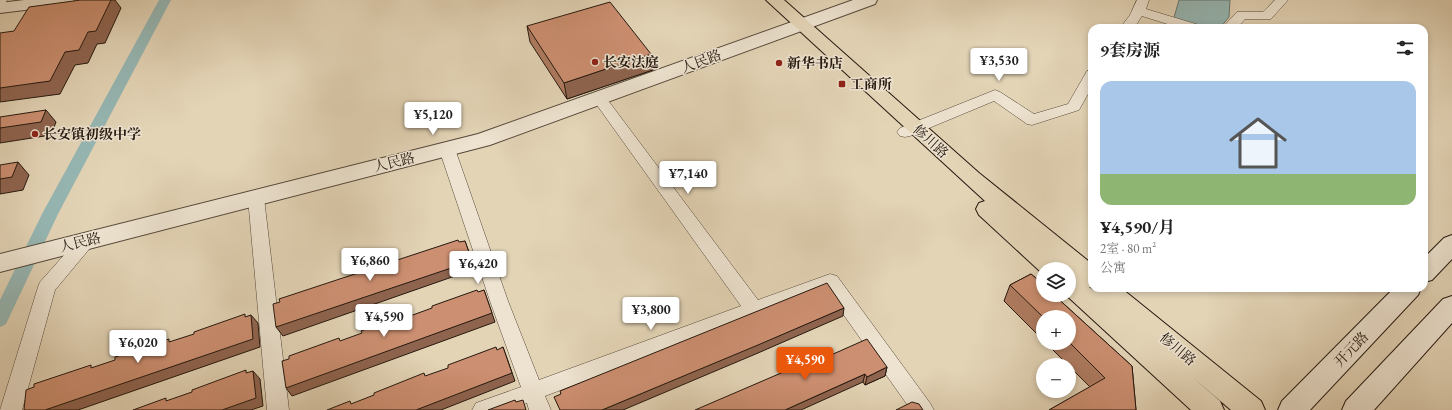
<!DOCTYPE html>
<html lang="zh">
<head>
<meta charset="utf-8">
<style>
  body { margin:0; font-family:"EB Garamond","Noto Serif SC",serif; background:#f2f2f2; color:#222; height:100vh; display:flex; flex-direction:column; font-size:15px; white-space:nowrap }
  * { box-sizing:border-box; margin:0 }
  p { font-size:13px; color:#767676 }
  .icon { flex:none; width:22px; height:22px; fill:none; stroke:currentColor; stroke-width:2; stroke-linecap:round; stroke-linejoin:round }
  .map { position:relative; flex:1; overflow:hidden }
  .sheet { position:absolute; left:1088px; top:24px; width:340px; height:268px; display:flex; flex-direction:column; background:#fff; border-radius:12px; box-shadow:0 2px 6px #0003 }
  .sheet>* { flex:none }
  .controls { position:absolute; left:1036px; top:262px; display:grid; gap:8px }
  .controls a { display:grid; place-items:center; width:40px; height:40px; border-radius:50%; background:#fff; box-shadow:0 2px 6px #0003; font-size:20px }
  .price { position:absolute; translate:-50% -34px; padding:0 9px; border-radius:4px; background:#fff; color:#222; font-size:13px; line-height:26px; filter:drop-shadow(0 1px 2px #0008) }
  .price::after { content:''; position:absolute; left:50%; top:24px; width:12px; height:9px; margin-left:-6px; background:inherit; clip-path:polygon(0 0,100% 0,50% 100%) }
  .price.active { background:#ea580c; color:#fff }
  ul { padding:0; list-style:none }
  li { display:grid; align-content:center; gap:8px; height:212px; padding:0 12px }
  li span { display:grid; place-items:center; height:124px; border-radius:12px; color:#555 }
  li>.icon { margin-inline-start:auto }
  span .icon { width:72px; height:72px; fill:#fffc; stroke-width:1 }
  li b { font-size:17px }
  h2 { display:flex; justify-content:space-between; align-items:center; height:48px; padding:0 12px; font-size:17px }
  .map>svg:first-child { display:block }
  .water { fill:#96b7b4; stroke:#697772 }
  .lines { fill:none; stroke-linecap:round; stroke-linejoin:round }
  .canal { fill:#96b7b4; fill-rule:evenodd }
  .minor-casing { stroke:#544739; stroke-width:1 }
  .tertiary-casing { stroke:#544739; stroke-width:2 }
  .secondary-casing { stroke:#25180f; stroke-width:2 }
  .primary-casing { stroke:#25180f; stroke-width:2 }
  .minor { fill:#ede3d0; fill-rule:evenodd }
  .tertiary { fill:#ede3d0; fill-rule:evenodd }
  .secondary { fill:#ede3d0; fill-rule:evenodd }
  .primary { fill:#e3d4b6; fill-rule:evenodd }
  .wall { fill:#af7b61; stroke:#25180f }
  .shaded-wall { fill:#8f644f; stroke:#25180f }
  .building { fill:#cc8f71; stroke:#25180f }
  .poi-dot { fill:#8f2418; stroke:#ede3d0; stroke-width:1.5 }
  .labels { text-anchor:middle; stroke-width:3; stroke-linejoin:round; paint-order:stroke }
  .street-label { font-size:14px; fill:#25180f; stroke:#ede3d0 }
  .poi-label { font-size:14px; font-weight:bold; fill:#25180f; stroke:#ede3d0; text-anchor:start }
</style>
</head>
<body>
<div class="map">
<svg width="1452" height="410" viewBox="0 0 1452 410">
  <rect width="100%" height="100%" fill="#e3d4b6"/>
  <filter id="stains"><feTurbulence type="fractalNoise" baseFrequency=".005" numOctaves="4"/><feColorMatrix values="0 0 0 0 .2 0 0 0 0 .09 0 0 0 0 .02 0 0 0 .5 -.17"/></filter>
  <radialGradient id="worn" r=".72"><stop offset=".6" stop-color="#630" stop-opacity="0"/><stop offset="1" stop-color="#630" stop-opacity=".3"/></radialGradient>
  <polygon class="water" points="1179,0 1230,0 1229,17 1220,28 1171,28"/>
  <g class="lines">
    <polygon class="canal" points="159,0 171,0 58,214 6,324 0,327 0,300 42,214"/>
    <g class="minor-casing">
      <g id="minor">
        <polygon points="0,0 7,0 5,5 0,6"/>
        <polygon points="1137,0 1149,0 1146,9 1199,25 1201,28 1180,28 1142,16 1134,28 1120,28 1130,15"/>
        <polygon points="1275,0 1288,0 1271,19 1245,19 1237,28 1222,28 1237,12 1263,12"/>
        <polygon points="1092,70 1092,87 1079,110 1032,125 1027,124 994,101 910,136 905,137 900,136 897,132 900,128 995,90 1000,92 1034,114 1068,104 1087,71"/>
        <polygon points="599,93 604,95 758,300 830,274 837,276 930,403 934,410 911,410 826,290 545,396 551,410 529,410 527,403 508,410 472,410 476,403 521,387 490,301 439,149 441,145 447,144 453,145 455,149 508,301 539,380 741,306 594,101 592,98 594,95"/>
        <polygon points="256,192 262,194 264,198 289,410 267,410 248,198 250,194"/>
        <polygon points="87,234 93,236 96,241 55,290 22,410 0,410 38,287 40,282 81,236"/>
      </g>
    </g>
    <g class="tertiary-casing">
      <g id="tertiary">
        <polygon points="24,0 74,0 72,4 66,5 0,13 0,3"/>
        <polygon points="853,0 877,0 875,4 490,145 0,272 0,254 478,134"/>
      </g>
    </g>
    <g class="secondary-casing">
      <g id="secondary">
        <polygon points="1452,235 1452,259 1432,280 1424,282 1424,258 1444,238"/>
        <polygon points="1394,288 1421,288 1418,295 1310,410 1278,410 1282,401"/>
        <polygon points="1452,296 1452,323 1374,410 1342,410 1346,401 1443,299"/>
      </g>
    </g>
    <g class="primary-casing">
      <polygon id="primary" points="766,0 784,0 979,173 1092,264 1092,287 1089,287 1093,290 1092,288 1121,288 1261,401 1265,410 1231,410 1191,376 1220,401 1224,410 1191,410 1066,295 1069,295 1069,273 1071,274 1069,272 1069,269 1043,269 1043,274 979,215 976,209 979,203 985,201"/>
    </g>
    <use href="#minor" class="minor"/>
    <use href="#tertiary" class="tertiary"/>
    <use href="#secondary" class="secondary"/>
    <use href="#primary" class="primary"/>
  </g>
  <g class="wall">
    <polygon points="527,26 653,70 567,99 530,42"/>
    <polygon points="1031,274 1043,284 1043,295 1054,295 1132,366 1136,410 1049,410 1090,387 1069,366 1069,365 1068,365 1046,343 1069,343 1069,317 1043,317 1043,340 1004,301 1010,285"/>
    <polygon points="831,355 887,367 885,376 865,385 863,382"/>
  </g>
  <g class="shaded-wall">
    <polygon points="111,0 115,0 121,8 105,43 97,44 88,63 75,65 60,94 0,102 0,88 65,52 88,32"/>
    <polygon points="651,54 653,70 567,99 564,83"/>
    <polygon points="46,110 56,122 51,135 0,143 0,128"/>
    <polygon points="18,162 29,175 23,190 0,194 0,179"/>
    <polygon points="465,241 475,269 283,336 276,327"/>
    <polygon points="484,290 495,322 292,396 286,388"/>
    <polygon points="844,308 843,316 758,353 623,410 602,410"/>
    <polygon points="251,315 258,323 260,347 78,410 45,410"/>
    <polygon points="503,347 515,381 441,410 416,410"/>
    <polygon points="887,367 885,376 865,385 867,377"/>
    <polygon points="253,371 260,379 263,406 251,410 222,410"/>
    <polygon points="865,374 863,382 801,410 785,410"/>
  </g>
  <g class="building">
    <polygon points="81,0 111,0 96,31 88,32 79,50 65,52 50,81 0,88 0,33 14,31 29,7"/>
    <polygon points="610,2 651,54 564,83 527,26"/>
    <polygon points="46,110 41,122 0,128 0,117"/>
    <polygon points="18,162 12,177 0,179 0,165"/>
    <polygon points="458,240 459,242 465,241 472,261 276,327 273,304 280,302 279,299"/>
    <polygon points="1031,274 1043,284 1043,295 1054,295 1132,366 1136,410 1049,410 1105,378 1069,342 1069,317 1043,317 1010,285"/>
    <polygon points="827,283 844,308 758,345 602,410 560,410 554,397 561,394 560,391"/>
    <polygon points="477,290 478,292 484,290 492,313 286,388 282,361 289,359 289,356 339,338 340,341 362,333 361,331 409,314 410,316 432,308 432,306"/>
    <polygon points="245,314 245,317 251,315 253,339 45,410 24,410 26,390 34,387 34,384 91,365 91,368 115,360 115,357 169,339 169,342 194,334 194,332"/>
    <polygon points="867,339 887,367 867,377 865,374 785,410 695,410 830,352 831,355"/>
    <polygon points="496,347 497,350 503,347 512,373 416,410 327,410 350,401 351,404 374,395 374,393 424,373 425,376 448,368 448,365"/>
    <polygon points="246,370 246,373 253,371 256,398 222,410 133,410 166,398 166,401 192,392 192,390"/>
    <polygon points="515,400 516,402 523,400 526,410 488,410"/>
    <polygon points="912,402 919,404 923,410 896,410"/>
  </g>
  <g class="poi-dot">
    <circle cx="595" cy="62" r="4"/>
    <circle cx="779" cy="63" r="4"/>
    <rect x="838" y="80" width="8" height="8" rx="2"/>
    <circle cx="35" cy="134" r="4"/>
  </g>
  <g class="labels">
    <g class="street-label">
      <text transform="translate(701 61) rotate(-20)" y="5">人民路</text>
      <text transform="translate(931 141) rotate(42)" y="5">修川路</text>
      <text transform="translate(394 162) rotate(-14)" y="5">人民路</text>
      <text transform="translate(80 242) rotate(-14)" y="5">人民路</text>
      <text transform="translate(1178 349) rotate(40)" y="5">修川路</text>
      <text transform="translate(1351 349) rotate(-46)" y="5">开元路</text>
    </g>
    <g class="poi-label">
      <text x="603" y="67">长安法庭</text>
      <text x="787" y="68">新华书店</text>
      <text x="850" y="89">工商所</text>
      <text x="43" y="139">长安镇初级中学</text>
    </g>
  </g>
  <rect width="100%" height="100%" filter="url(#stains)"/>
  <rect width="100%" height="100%" fill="url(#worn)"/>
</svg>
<div class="controls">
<a><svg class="icon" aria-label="layers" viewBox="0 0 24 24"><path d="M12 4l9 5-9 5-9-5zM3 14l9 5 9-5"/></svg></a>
<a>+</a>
<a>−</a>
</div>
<b class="price" style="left:999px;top:82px">¥3,530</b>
<b class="price" style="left:433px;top:136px">¥5,120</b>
<b class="price" style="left:688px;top:195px">¥7,140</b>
<b class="price" style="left:370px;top:282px">¥6,860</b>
<b class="price" style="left:478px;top:285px">¥6,420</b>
<b class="price" style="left:651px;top:331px">¥3,800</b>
<b class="price" style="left:384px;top:338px">¥4,590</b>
<b class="price" style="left:138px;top:364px">¥6,020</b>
<b class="price active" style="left:805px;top:381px">¥4,590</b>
<section class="sheet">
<h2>9套房源<svg class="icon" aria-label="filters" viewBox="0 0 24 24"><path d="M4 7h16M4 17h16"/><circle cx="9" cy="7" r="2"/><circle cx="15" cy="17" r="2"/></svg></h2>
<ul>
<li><span style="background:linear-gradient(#a9c7e8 75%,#8fb573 0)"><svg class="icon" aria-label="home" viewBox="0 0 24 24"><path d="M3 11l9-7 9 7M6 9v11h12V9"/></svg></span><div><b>¥4,590/月</b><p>2室 · 80 m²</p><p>公寓</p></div></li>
</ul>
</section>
</div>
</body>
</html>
